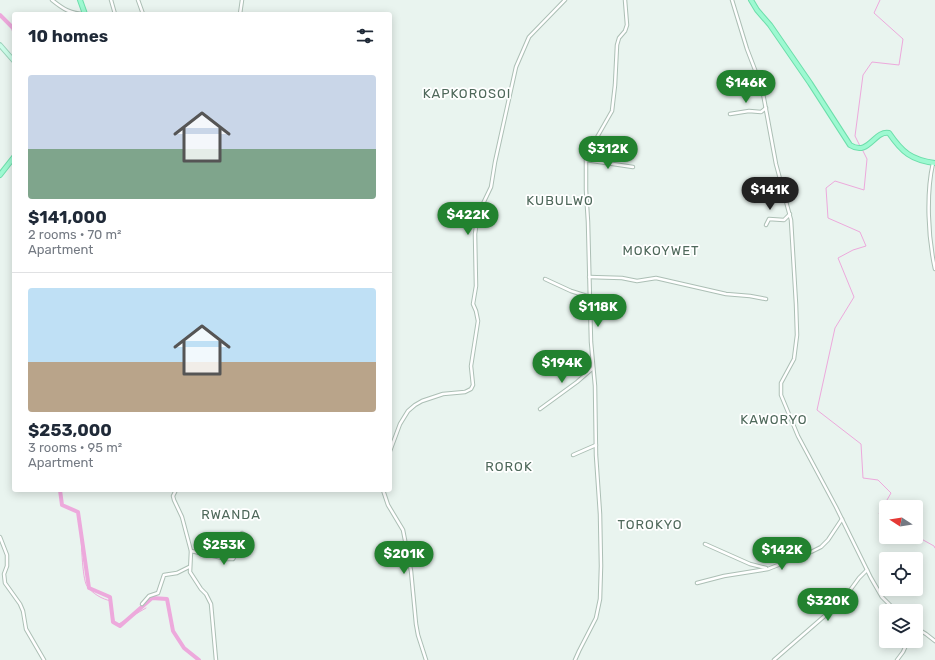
<!DOCTYPE html>
<html lang="en">
<head>
<meta charset="utf-8">
<style>
  body { margin:0; font-family:Rubik,sans-serif; background:#f6f6f7; color:#1f2937; height:100vh; display:flex; flex-direction:column; font-size:15px; white-space:nowrap }
  * { box-sizing:border-box; margin:0 }
  p { font-size:13px; color:#747a83 }
  .icon { flex:none; width:22px; height:22px; fill:none; stroke:currentColor; stroke-width:2; stroke-linecap:round; stroke-linejoin:round }
  .map { position:relative; flex:1; overflow:hidden }
  .side { position:absolute; left:12px; top:12px; width:380px; height:480px; display:flex; flex-direction:column; background:#fff; border-radius:4px; box-shadow:0 2px 10px #0003 }
  .side>* { flex:none }
  .needle { width:26px; rotate:282deg }
  .buttons { position:absolute; left:879px; top:500px; display:grid; gap:8px }
  .buttons a { display:grid; place-items:center; width:44px; height:44px; border-radius:4px; background:#fff; box-shadow:0 2px 10px #0003; font-size:20px }
  .price { position:absolute; translate:-50% -34px; padding:0 9px; border-radius:14px; background:#22822f; color:#fff; font-size:13px; line-height:26px; filter:drop-shadow(0 1px 2px #0008) }
  .price::after { content:''; position:absolute; left:50%; top:24px; width:12px; height:9px; margin-left:-6px; background:inherit; clip-path:polygon(0 0,100% 0,50% 100%) }
  .price.selected { background:#222; color:#fff }
  ul { padding:0; list-style:none }
  li { display:grid; align-content:center; gap:8px; height:212px; padding:0 16px }
  li+li { border-top:1px solid #e0e1e3 }
  li span { display:grid; place-items:center; height:124px; border-radius:4px; color:#555 }
  li>.icon { margin-inline-start:auto }
  span .icon { width:72px; height:72px; fill:#fffc; stroke-width:1 }
  li b { font-size:17px }
  h2 { display:flex; justify-content:space-between; align-items:center; height:48px; padding:0 16px; font-size:17px }
  .map>svg:first-child { display:block }
  .lines { fill:none; stroke-linecap:round; stroke-linejoin:round }
  .stream { stroke:#eda9dc; stroke-width:1 }
  .river { stroke:#eda9dc; stroke-width:4 }
  .minor-casing { stroke:#acbfb5; stroke-width:4.5 }
  .secondary-casing { stroke:#9bd1ba; stroke-width:5.5 }
  .primary-casing { stroke:#6ddeab; stroke-width:6 }
  .minor { stroke:#fff; stroke-width:2.5 }
  .secondary { stroke:#cbfce8; stroke-width:3.5 }
  .primary { stroke:#9df9d1; stroke-width:4 }
  .labels { text-anchor:middle; stroke-width:3.5; stroke-linejoin:round; paint-order:stroke }
  .quarter-label { font-size:13px; letter-spacing:1px; fill:#4f695b; stroke:#fff }
</style>
</head>
<body>
<div class="map">
<svg width="935" height="660" viewBox="0 0 935 660">
  <rect width="100%" height="100%" fill="#e9f4ef"/>
  <g class="lines">
    <g class="stream">
      <polyline points="860,146 855,136 863,75 872,62 899,65 903,39 874,13 880,0"/>
      <polyline points="862,149 867,159 864,190 835,181 826,188 828,218 860,232 866,246 853,250 838,258 854,297 835,328 817,410 861,444 863,478 878,480 891,493 879,514 886,518"/>
      <path d="M81,526c0,11 1,53 6,60 6,8 15,13 24,15l3,20 3,4 29,-17"/>
      <polyline points="916,536 934,546 935,548"/>
    </g>
    <g class="river">
      <polyline points="0,15 13,28 14,31"/>
      <polyline points="60,490 62,505 78,512 89,588 110,597 113,622 120,626 152,598 167,599 173,631 184,648 199,660"/>
    </g>
    <g class="minor-casing">
      <g id="minor">
        <path d="M52,0c11,9 19,14 33,14"/>
        <polyline points="111,0 115,14"/>
        <polyline points="138,0 143,14"/>
        <polyline points="732,0 747,49 762,88 776,164 791,220 796,304 797,335 794,359 781,383 781,395 798,436 836,507 871,578 882,597 896,611"/>
        <polyline points="240,14 242,0"/>
        <polyline points="730,114 749,111 761,112 766,108"/>
        <polyline points="586,160 633,167"/>
        <path d="M933,163c-7,31 -5,74 2,106"/>
        <polyline points="766,225 769,219 784,220 790,214"/>
        <polyline points="589,277 622,278 637,281 656,278 726,294 750,296 766,299"/>
        <polyline points="545,279 571,291 590,297"/>
        <polyline points="540,409 577,382 593,368"/>
        <polyline points="390,451 400,424 408,411 415,405 422,401 443,394 465,392 471,389 473,385 471,366 478,321 476,311 473,304 476,286 475,234 477,220 479,212 491,187 495,162 516,67 529,37 565,0"/>
        <polyline points="573,455 596,445"/>
        <polyline points="176,490 173,496 174,500 182,517 191,551 190,572 201,589 206,594 211,604 216,660"/>
        <polyline points="383,490 388,505 403,530 411,571 416,624 418,635 426,660"/>
        <polyline points="0,537 7,555 7,566 4,574 5,583 20,604 23,611 26,629 44,660"/>
        <polyline points="705,544 750,564 766,568"/>
        <path d="M191,551l36,8h6c4,-5 7,-18 9,-26l6,4 3,3"/>
        <polyline points="697,583 724,576 768,569 811,552 821,547 828,540 842,519"/>
        <polyline points="142,604 149,596 158,593 164,575 177,573 189,567"/>
        <polyline points="916,628 926,634 935,641"/>
        <polyline points="575,660 579,651 596,618 600,599 601,566 600,514 596,455 595,386 591,342 588,222 586,190 586,160 592,146 612,111 615,85 617,45 619,38 625,31 627,25 625,0"/>
        <polyline points="774,660 843,600 859,578 867,570"/>
        <polyline points="897,660 903,652 908,641"/>
      </g>
    </g>
    <g class="secondary-casing">
      <polyline id="secondary" points="0,45 14,61"/>
    </g>
    <g class="primary-casing">
      <g id="primary">
        <polyline points="80,0 85,14"/>
        <path d="M751,0l6,10 13,15 40,58 40,62c19,12 24,-15 39,-12 13,19 22,27 46,30"/>
        <polyline points="0,175 14,157"/>
      </g>
    </g>
    <use href="#minor" class="minor"/>
    <use href="#secondary" class="secondary"/>
    <use href="#primary" class="primary"/>
  </g>
  <g class="labels">
    <g class="quarter-label">
      <text x="467" y="98">KAPKOROSOI</text>
      <text x="560" y="205">KUBULWO</text>
      <text x="661" y="255">MOKOYWET</text>
      <text x="774" y="424">KAWORYO</text>
      <text x="509" y="471">ROROK</text>
      <text x="231" y="519">RWANDA</text>
      <text x="650" y="529">TOROKYO</text>
    </g>
  </g>
</svg>
<div class="buttons">
<a><svg class="needle" viewBox="-14 -14 28 28"><path d="M0-13l5 13h-10z" fill="#e53935"/><path d="M0 13l5-13h-10z" fill="#747a83"/></svg></a>
<a><svg class="icon" aria-label="locate" viewBox="0 0 24 24"><circle cx="12" cy="12" r="6"/><path d="M12 2v4M12 18v4M2 12h4M18 12h4"/></svg></a>
<a><svg class="icon" aria-label="layers" viewBox="0 0 24 24"><path d="M12 4l9 5-9 5-9-5zM3 14l9 5 9-5"/></svg></a>
</div>
<b class="price" style="left:746px;top:104px">$146K</b>
<b class="price" style="left:608px;top:170px">$312K</b>
<b class="price selected" style="left:770px;top:211px">$141K</b>
<b class="price" style="left:468px;top:236px">$422K</b>
<b class="price" style="left:598px;top:328px">$118K</b>
<b class="price" style="left:562px;top:384px">$194K</b>
<b class="price" style="left:224px;top:566px">$253K</b>
<b class="price" style="left:782px;top:571px">$142K</b>
<b class="price" style="left:404px;top:575px">$201K</b>
<b class="price" style="left:828px;top:622px">$320K</b>
<section class="side">
<h2>10 homes<svg class="icon" aria-label="filters" viewBox="0 0 24 24"><path d="M4 7h16M4 17h16"/><circle cx="9" cy="7" r="2"/><circle cx="15" cy="17" r="2"/></svg></h2>
<ul>
<li><span style="background:linear-gradient(#c9d6e8 60%,#7fa58c 0)"><svg class="icon" aria-label="home" viewBox="0 0 24 24"><path d="M3 11l9-7 9 7M6 9v11h12V9"/></svg></span><div><b>$141,000</b><p>2 rooms · 70 m²</p><p>Apartment</p></div></li>
<li><span style="background:linear-gradient(#bfe0f5 60%,#b9a48a 0)"><svg class="icon" aria-label="home" viewBox="0 0 24 24"><path d="M3 11l9-7 9 7M6 9v11h12V9"/></svg></span><div><b>$253,000</b><p>3 rooms · 95 m²</p><p>Apartment</p></div></li>
</ul>
</section>
</div>
</body>
</html>
